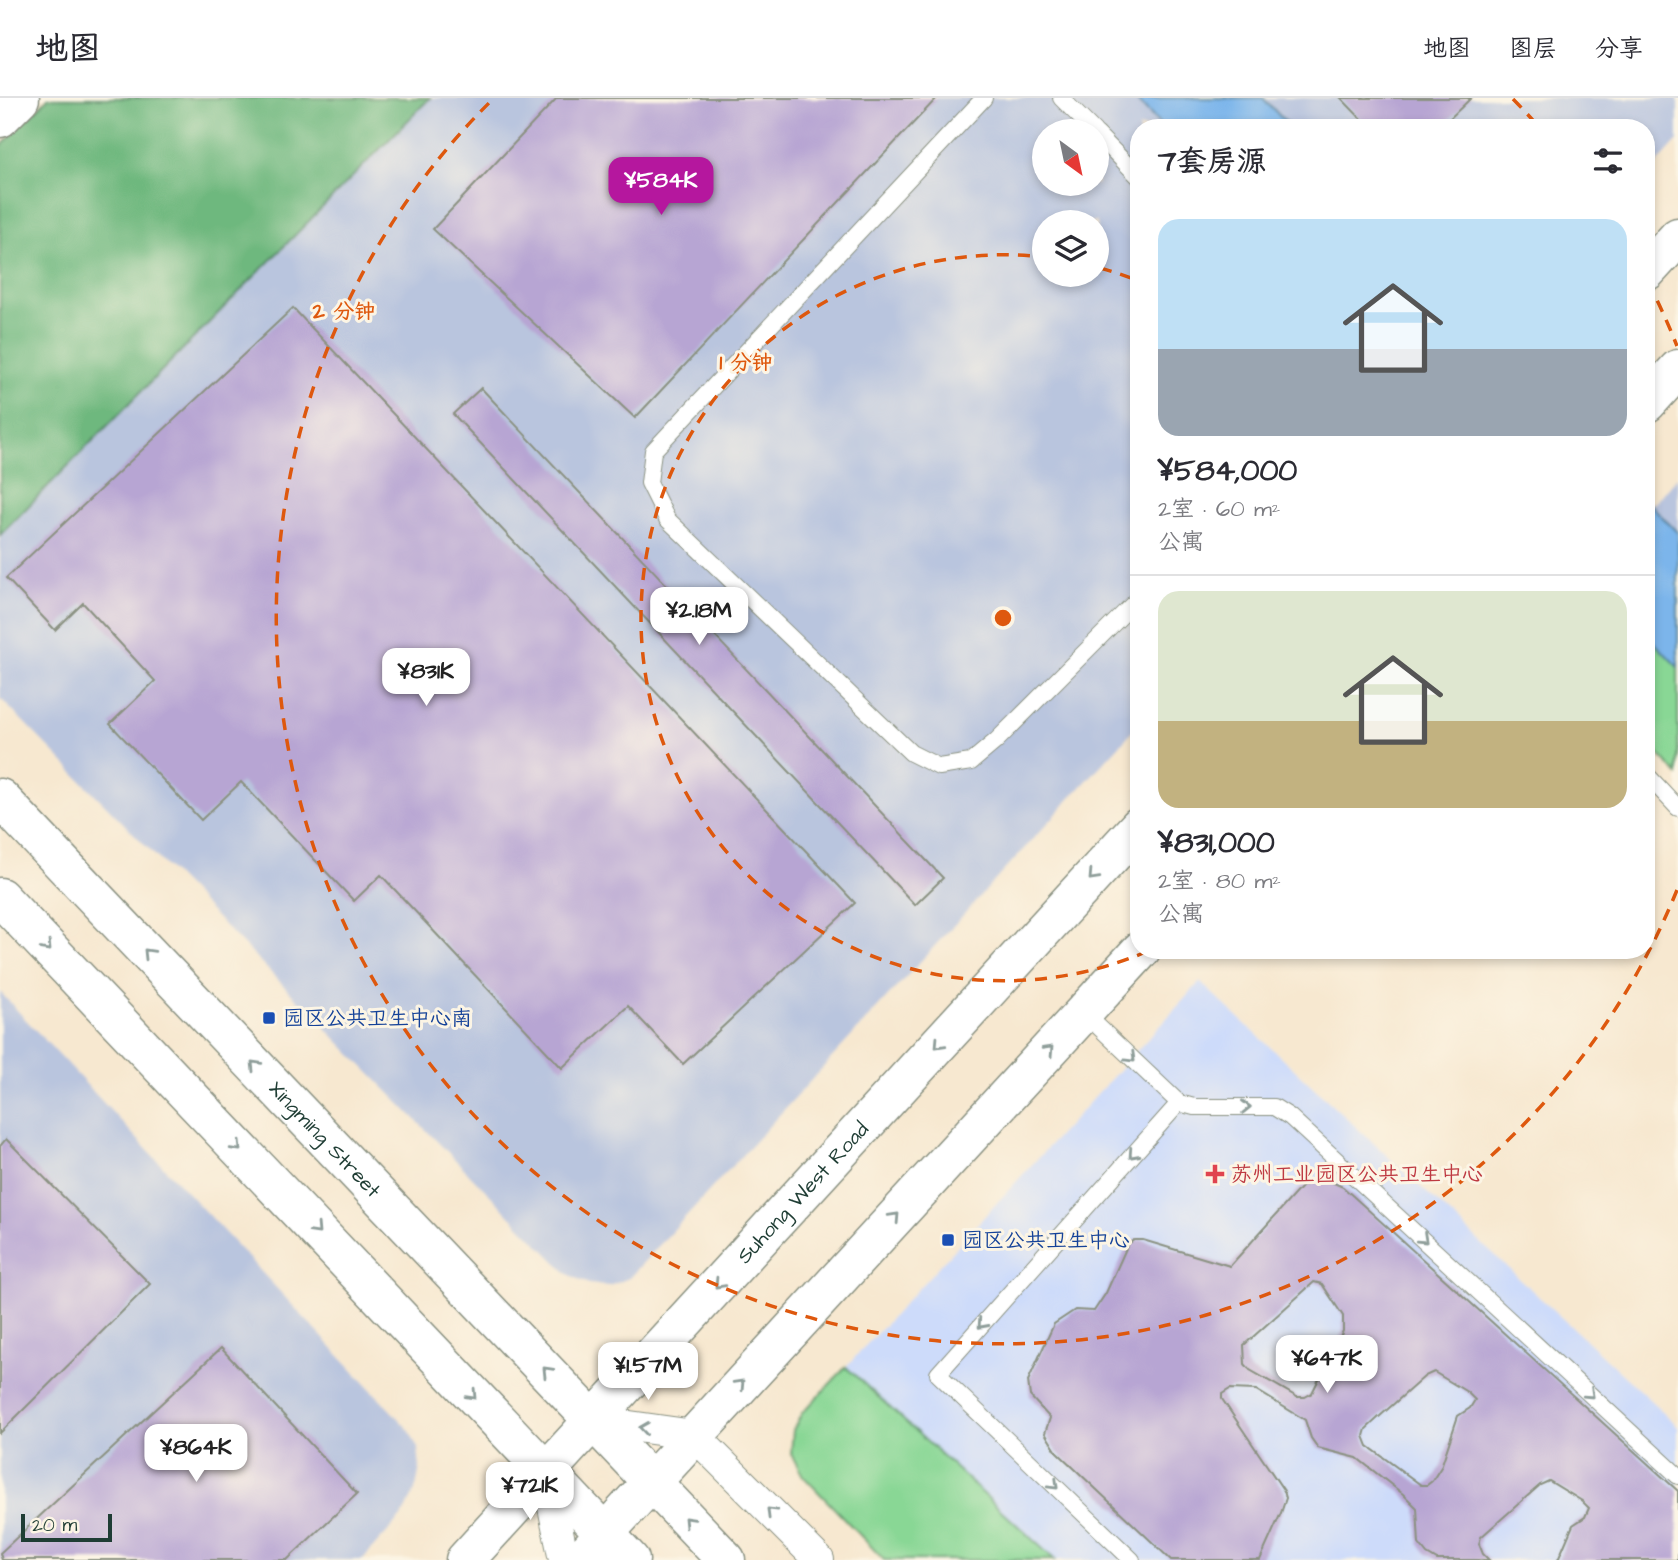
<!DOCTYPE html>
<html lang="zh">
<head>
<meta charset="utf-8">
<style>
  body { margin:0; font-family:"Architects Daughter","LXGW WenKai TC",sans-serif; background:#f2f2f3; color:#2b2b33; height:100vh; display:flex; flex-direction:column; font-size:26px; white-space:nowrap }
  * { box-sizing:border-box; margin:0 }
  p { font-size:23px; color:#7c7c81 }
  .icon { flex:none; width:38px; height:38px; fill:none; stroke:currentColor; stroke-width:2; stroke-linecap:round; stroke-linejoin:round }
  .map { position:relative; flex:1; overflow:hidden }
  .details { position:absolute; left:1130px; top:21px; width:525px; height:840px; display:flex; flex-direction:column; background:#fff; border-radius:28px; box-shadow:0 4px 10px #0003 }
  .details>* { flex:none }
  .needle { width:46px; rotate:147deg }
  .controls { position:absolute; left:1032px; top:21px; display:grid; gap:14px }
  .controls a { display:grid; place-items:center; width:77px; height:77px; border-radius:50%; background:#fff; box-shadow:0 4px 10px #0003; font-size:35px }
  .scale { position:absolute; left:21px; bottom:18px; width:91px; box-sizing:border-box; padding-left:7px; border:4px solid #1f3d34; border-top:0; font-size:19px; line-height:24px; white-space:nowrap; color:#1f3d34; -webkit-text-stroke:5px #fcf5e5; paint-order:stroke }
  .price { position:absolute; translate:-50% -60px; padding:0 16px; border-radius:14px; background:#fff; color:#222; font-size:23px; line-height:46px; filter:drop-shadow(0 2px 4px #0008) }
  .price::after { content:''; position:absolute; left:50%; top:42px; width:21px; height:16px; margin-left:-10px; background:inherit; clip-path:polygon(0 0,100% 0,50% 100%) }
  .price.on { background:#b5179e; color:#fff }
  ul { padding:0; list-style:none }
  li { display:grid; align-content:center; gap:14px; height:371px; padding:0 28px }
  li+li { border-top:2px solid #e1e1e2 }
  li span { display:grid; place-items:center; height:217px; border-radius:21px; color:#555 }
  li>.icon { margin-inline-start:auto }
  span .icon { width:126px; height:126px; fill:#fffc; stroke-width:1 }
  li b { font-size:30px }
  h2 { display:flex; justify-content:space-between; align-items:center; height:84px; padding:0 28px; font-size:30px }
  header { display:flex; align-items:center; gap:42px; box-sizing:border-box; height:98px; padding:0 35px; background:#fff; border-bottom:2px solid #e1e1e2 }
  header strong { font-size:33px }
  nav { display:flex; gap:38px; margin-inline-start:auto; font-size:24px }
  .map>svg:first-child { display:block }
  .built { fill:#cddbfa }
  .industrial { fill:#b9c5de; fill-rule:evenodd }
  .green { fill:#89d795; stroke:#548a64; stroke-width:2 }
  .forest { fill:#6eb87e; stroke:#467a59; stroke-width:2 }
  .water { fill:#7bb5eb; stroke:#4d7990; stroke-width:2 }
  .building { fill:#b7a5d3; fill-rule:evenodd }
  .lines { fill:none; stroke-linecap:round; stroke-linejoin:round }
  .lane-casing { stroke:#8b9282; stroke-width:18 }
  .street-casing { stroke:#8b9282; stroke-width:32 }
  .secondary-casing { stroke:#8b9282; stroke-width:41 }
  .primary-casing { stroke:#8b9282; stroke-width:41 }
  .lane { stroke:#fff; stroke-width:16 }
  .street { stroke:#fff; stroke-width:30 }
  .secondary { stroke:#fff; stroke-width:38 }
  .primary { stroke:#fff; stroke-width:38 }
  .oneway { stroke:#8f9e9a }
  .ring { fill:none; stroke:#de580e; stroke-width:3.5; stroke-dasharray:12 9 }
  .transit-dot { fill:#1a4fb4; stroke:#fcf5e5; stroke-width:2.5 }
  .health-dot { fill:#e0444e; stroke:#fcf5e5; stroke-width:2.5 }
  .labels { text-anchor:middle; stroke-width:6; stroke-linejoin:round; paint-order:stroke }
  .transit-label { font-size:21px; fill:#164399; stroke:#fcf5e5; text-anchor:start }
  .street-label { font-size:21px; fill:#1f3d34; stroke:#fcf5e5 }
  .health-label { font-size:21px; fill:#be3a42; stroke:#fcf5e5; text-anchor:start }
  .centre { fill:#de580e; stroke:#fcf5e5; stroke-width:3.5 }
  .ring-label { font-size:21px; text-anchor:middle; font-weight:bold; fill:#de580e; stroke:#fcf5e5; stroke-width:6; stroke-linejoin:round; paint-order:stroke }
</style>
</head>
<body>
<header>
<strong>地图</strong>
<nav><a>地图</a><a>图层</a><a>分享</a></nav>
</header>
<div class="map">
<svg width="1678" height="1462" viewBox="0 0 1678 1462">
  <rect width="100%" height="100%" fill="#fcf5e5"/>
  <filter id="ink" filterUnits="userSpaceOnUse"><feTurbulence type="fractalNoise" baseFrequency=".0143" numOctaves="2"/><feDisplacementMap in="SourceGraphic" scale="14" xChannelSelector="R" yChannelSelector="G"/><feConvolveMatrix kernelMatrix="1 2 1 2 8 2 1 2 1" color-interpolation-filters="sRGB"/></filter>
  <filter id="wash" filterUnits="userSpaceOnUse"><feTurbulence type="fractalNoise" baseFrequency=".00686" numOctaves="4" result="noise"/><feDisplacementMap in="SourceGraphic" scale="28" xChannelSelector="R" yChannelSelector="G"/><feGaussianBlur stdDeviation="1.57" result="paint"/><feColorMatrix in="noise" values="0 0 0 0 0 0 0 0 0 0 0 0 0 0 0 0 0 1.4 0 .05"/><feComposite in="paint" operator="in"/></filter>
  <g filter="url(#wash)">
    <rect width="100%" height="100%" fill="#f7e8d0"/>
    <polygon class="built" points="1200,884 1678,1328 1678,1462 1055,1462 846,1269"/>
    <g class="industrial">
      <path d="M431,0h704l28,30h-24v596l-510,554 -20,8 -20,-2 -21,-10 -568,-576v-163zM1045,33h52v53h-52zM1045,124h52v53h-52z"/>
      <polygon points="1263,0 1678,0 1678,43 1647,77 1647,30 1291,30"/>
      <polygon points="1678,379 1678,474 1647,413"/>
      <polygon points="0,894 409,1332 418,1350 420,1370 415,1393 402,1418 362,1462 0,1462"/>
    </g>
    <g class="green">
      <polygon points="1647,537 1678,569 1678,677 1647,644"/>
      <polygon points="846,1269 1055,1462 884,1462 803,1378 791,1356 793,1332 802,1315"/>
    </g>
    <polygon class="forest" points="48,0 430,0 0,437 0,49"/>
    <g class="water">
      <polygon points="1135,0 1263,0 1291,30 1163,30"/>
      <polygon points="1647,403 1678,435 1678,569 1647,537"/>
    </g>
    <g id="blocks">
      <g class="building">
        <polygon points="557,0 937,0 635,320 433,131"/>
        <polygon points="1341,0 1471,0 1440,30 1370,30"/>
        <polygon points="293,210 855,805 683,966 628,908 562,970 381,777 354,803 241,684 201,722 110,626 155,583 83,505 55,532 6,480"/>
        <polygon points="481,290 943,780 915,807 453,316"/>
        <polygon points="6,1041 150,1186 0,1335 0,1048"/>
        <path d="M1325,1081l18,8 335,304v69h-120l15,-35 12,-8 4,-9 -7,-7 -33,-20 -9,4 -59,52 -2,7 4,10 6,6h-52l-10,-6 -8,-10 -2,-36 -14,-14 -46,-36 -39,-10 -7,-10 -6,-18 -49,-30 -26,-1 -8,5v5l62,92 2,7 -5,15 -21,47h-89l-114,-108 -12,-19 5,-15 -20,-22 -2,-15 26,-57 21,-14 19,1 12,-18 22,-49 6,-4h9l87,26 71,-79 12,-7zM1314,1184l8,2 21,32v15l-31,62 -7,4h-8l-47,-27 -5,-6 -1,-19zM1434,1274l33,20 8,8 -5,8 -12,8 -17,51 -9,14 -5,4h-6l-53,-39 -4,-10 2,-7 13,-12 46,-41z"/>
        <polygon points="221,1250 357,1396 287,1462 2,1462 0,1455"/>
      </g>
    </g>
  </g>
  <g filter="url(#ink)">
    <use href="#blocks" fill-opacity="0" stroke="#8b9282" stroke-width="2"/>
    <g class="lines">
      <g class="lane-casing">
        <g id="lane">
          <polyline points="984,0 653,353 649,385 667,421 911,655 939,669 971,664 996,643 1139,500"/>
          <polyline points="1061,0 1094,33"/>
          <polyline points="1097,36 1139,79"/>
          <polyline points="1647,677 1678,710"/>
          <polyline points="1084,915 1179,1005 1194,1009 1274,1009 1290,1019 1678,1378"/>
          <polyline points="1132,1462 938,1276 1179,1005"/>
        </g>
      </g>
      <g class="street-casing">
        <g id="street">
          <polyline points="594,1323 694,1337 819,1462"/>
          <polyline points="546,1375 564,1462"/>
        </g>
      </g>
      <g class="secondary-casing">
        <polyline id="secondary" points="0,20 20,0"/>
      </g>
      <g class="primary-casing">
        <g id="primary">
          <polyline points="1647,173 1678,139"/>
          <polyline points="1647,305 1678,271"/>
          <path id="s1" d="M0,700l726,762"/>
          <polyline points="0,799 630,1462"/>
          <path id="s2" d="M465,1462l674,-734"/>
          <polyline points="580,1462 1141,852"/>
        </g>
      </g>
      <use href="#lane" class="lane"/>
      <use href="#street" class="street"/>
      <use href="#secondary" class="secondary"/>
      <use href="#primary" class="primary"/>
    </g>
    <defs><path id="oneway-chevron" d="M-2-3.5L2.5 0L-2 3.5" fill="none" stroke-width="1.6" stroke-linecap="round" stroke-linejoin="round" transform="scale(1.75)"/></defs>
    <g class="oneway">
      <use href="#oneway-chevron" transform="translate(1093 778) rotate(133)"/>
      <use href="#oneway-chevron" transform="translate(47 849) rotate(47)"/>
      <use href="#oneway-chevron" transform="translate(148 855) rotate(-134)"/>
      <use href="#oneway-chevron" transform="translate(939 946) rotate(133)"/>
      <use href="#oneway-chevron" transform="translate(1049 952) rotate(-47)"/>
      <use href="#oneway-chevron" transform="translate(1131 960) rotate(44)"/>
      <use href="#oneway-chevron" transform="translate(255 967) rotate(-134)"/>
      <use href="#oneway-chevron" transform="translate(1246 1009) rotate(-1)"/>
      <use href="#oneway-chevron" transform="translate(237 1049) rotate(47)"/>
      <use href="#oneway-chevron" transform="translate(1133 1056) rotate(132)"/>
      <use href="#oneway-chevron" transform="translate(895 1119) rotate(-47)"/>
      <use href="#oneway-chevron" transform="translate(316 1132) rotate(47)"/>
      <use href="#oneway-chevron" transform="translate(1423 1141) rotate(43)"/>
      <use href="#oneway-chevron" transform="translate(719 1186) rotate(133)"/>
      <use href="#oneway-chevron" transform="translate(982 1226) rotate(132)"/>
      <use href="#oneway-chevron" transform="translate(547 1273) rotate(-134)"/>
      <use href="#oneway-chevron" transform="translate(740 1286) rotate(-47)"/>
      <use href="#oneway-chevron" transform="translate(1590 1296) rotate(43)"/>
      <use href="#oneway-chevron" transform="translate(472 1297) rotate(47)"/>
      <use href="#oneway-chevron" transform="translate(644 1330) rotate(-172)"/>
      <use href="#oneway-chevron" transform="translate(1054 1387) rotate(44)"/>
      <use href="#oneway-chevron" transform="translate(771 1414) rotate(-135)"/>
      <use href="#oneway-chevron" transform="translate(688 1423) rotate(-134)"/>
    </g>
  </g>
  <g class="ring">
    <path d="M1148 853A363 363 0 1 1 1044 159M1100 170A363 363 0 0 1 1139 183"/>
    <path d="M1677 792A727 727 0 1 1 493 1M1513 1A727 727 0 0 1 1539 29M1648 184A727 727 0 0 1 1677 248"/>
  </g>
  <g class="transit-dot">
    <rect x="262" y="913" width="14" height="14" rx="3.5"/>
    <rect x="941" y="1135" width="14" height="14" rx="3.5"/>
  </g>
  <path class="health-dot" d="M1211.5 1065.5h7v7h7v7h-7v7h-7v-7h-7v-7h7z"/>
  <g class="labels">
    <g class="transit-label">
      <text x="283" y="927">园区公共卫生中心南</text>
      <text x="962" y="1149">园区公共卫生中心</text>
    </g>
    <g class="street-label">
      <text dy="7" stroke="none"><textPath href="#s1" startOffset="471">Xingming Street</textPath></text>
      <text dy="7" stroke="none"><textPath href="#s2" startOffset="499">Suhong West Road</textPath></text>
    </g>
    <g class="health-label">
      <text x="1231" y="1083">苏州工业园区公共卫生中心</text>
    </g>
  </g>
  <circle cx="1003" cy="520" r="10" class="centre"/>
  <g class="ring-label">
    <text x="344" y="220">2 分钟</text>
    <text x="746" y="271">1 分钟</text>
  </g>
</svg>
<div class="controls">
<a><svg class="needle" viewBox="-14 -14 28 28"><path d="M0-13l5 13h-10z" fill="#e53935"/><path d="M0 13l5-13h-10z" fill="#7c7c81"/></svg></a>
<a><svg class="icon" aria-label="layers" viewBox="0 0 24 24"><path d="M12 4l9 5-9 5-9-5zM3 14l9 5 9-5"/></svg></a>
</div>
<div class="scale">20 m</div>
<b class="price on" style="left:661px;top:119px">¥584K</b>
<b class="price" style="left:699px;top:549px">¥2.18M</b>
<b class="price" style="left:426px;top:610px">¥831K</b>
<b class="price" style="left:1327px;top:1297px">¥647K</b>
<b class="price" style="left:648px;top:1304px">¥1.57M</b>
<b class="price" style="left:196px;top:1386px">¥864K</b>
<b class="price" style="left:530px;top:1424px">¥721K</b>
<section class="details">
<h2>7套房源<svg class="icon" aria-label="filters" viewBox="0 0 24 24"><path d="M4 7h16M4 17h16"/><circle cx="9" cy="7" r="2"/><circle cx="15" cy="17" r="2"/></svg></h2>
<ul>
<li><span style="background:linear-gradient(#bfe0f5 60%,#9aa5b1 0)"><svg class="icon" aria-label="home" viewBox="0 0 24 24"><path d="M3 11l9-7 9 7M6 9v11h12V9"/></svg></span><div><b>¥584,000</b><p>2室 · 60 m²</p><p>公寓</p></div></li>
<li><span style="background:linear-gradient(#dfe7d0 60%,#c2b280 0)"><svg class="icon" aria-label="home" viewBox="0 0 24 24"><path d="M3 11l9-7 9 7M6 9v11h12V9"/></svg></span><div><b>¥831,000</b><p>2室 · 80 m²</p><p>公寓</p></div></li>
</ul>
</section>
</div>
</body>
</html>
